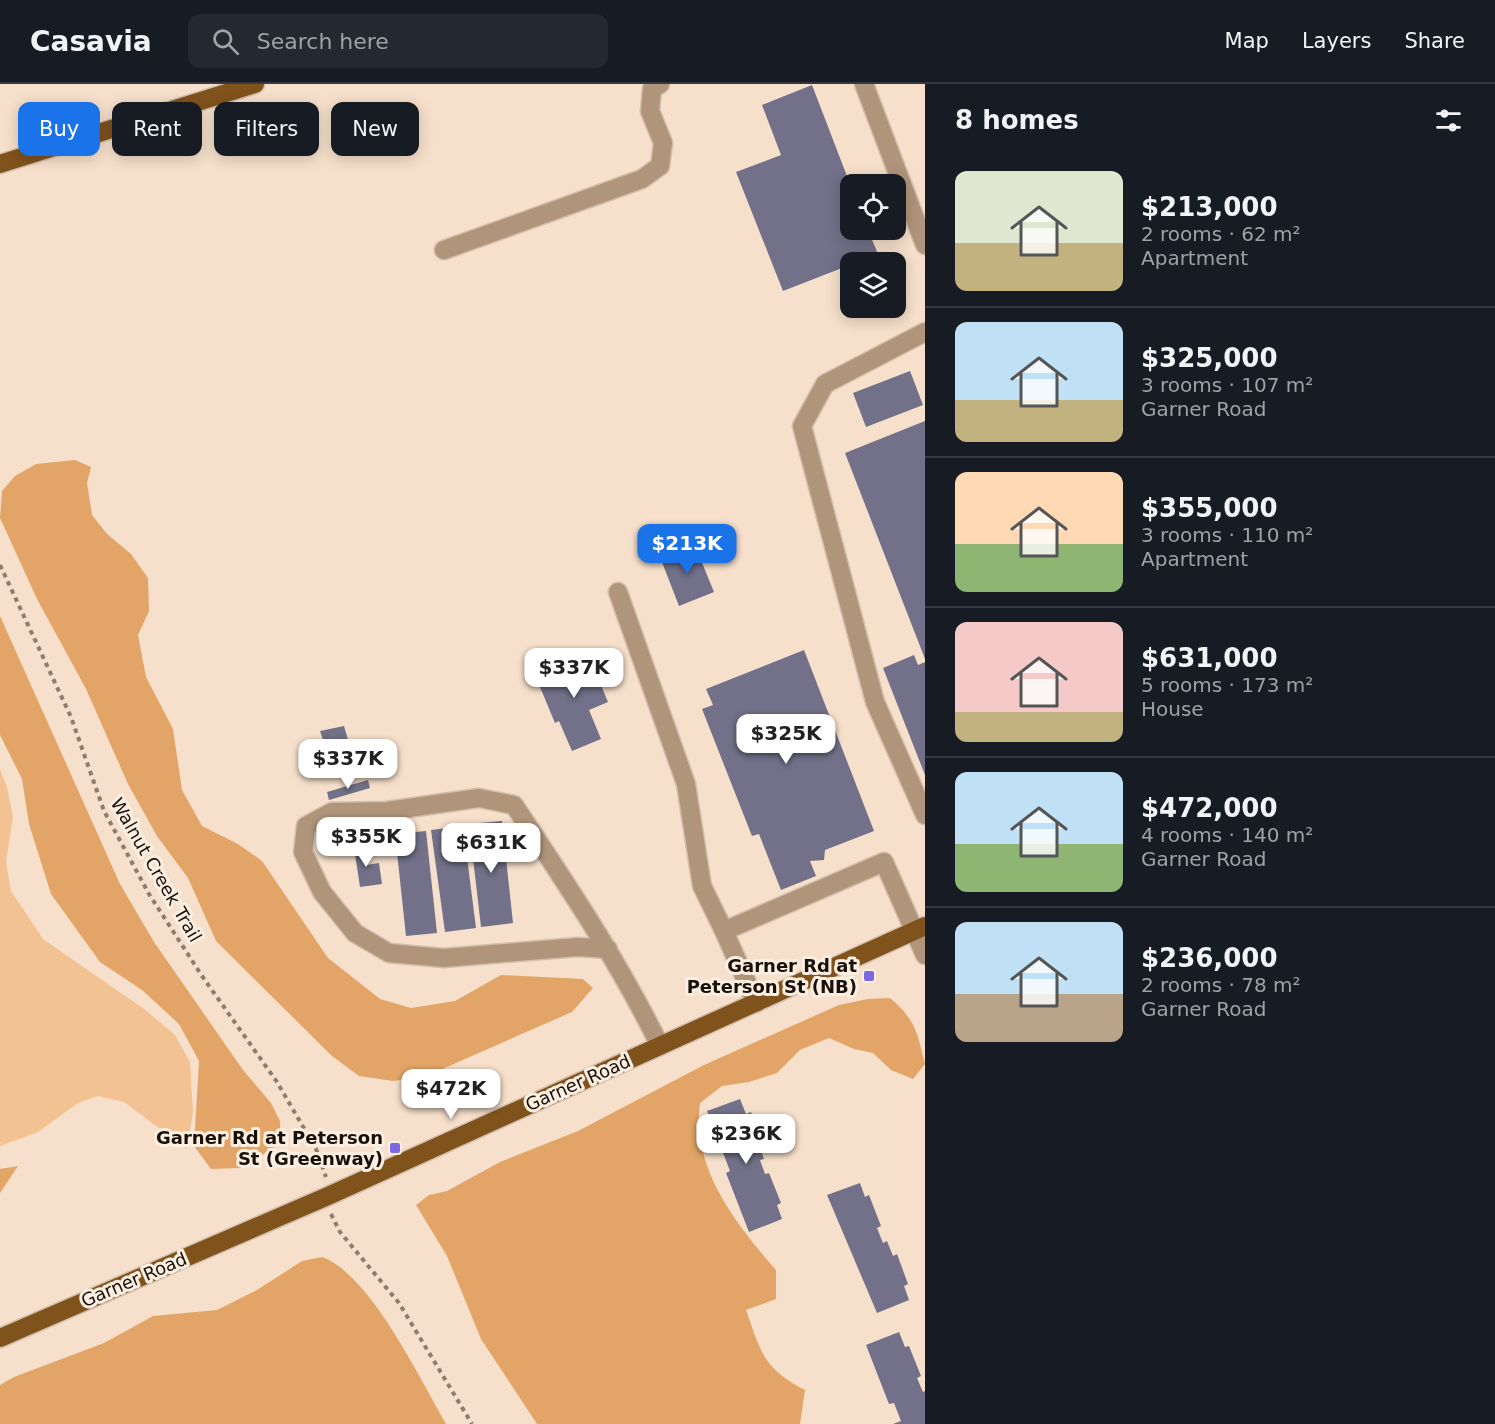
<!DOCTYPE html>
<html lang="en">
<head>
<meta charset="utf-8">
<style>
  body { margin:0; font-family:"DejaVu Sans",sans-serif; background:#242831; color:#f1f3f6; height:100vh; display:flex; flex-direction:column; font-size:22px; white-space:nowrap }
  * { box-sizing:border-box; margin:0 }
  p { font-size:20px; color:#9ea1a6 }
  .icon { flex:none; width:33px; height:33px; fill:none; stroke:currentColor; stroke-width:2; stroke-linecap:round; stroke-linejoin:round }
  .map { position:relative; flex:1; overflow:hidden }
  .side { display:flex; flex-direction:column; background:#171b24; width:570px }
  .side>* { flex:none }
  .top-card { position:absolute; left:18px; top:18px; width:570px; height:54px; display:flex; gap:12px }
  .tools { position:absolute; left:840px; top:90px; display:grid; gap:12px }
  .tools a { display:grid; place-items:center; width:66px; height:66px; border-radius:12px; background:#171b24; box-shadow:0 3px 15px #0003; font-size:30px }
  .price { position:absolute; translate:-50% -51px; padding:0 14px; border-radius:12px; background:#fff; color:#222; font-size:20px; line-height:39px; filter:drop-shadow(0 2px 3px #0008) }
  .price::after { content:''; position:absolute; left:50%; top:36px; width:18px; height:14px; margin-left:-9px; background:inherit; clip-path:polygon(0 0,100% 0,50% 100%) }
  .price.active { background:#1a73e8; color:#fff }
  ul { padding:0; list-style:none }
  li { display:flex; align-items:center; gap:18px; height:150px; padding:0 30px }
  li+li { border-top:2px solid #363941 }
  li span { display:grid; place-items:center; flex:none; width:168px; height:120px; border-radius:12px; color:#555 }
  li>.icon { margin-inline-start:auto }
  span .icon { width:72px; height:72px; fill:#fffc; stroke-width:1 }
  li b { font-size:26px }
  h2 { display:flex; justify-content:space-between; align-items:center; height:72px; padding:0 30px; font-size:26px }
  .pill { padding:0 21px; border-radius:12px; background:#171b24; box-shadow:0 3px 15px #0003; font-size:21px; line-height:54px }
  .pill.active { background:#1a73e8; color:#fff }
  header { display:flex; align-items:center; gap:36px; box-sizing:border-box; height:84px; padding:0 30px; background:#171b24; border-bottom:2px solid #363941 }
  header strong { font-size:28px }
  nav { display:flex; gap:33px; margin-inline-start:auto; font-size:21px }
  .search { width:420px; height:54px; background:#242831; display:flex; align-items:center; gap:15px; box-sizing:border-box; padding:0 21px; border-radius:12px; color:#9ea1a6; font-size:22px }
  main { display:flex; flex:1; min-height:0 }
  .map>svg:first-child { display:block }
  .green { fill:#f3c292 }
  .forest { fill:#e3a567 }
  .building { fill:#727189 }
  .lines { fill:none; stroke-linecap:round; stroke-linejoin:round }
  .minor-casing { stroke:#d2bfac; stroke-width:21 }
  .major-casing { stroke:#d2bfac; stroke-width:21 }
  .path { stroke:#8c7d6f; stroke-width:4; stroke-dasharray:4.5 4.5; stroke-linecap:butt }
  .minor { stroke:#b0957b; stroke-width:18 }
  .major { stroke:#80521c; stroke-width:18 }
  .poi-dot { fill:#7c68e3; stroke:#fcefe2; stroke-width:2 }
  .labels { text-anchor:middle; stroke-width:6; stroke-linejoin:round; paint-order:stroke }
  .street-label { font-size:18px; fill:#18110a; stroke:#fcefe2 }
  .poi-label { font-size:18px; font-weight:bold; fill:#18110a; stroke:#fcefe2; text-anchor:end }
</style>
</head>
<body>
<header>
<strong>Casavia</strong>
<div class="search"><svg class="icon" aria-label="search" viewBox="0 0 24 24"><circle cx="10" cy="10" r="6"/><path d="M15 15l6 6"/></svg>Search here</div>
<nav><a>Map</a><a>Layers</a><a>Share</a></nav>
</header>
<main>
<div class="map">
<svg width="925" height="1340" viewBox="0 0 925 1340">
  <rect width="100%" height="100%" fill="#f6e0cb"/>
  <polygon class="green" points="0,686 7,703 13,733 6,778 11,807 43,855 144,925 175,951 190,978 193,1028 187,1065 124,1018 98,1012 78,1019 38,1048 0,1062"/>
  <g class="forest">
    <polygon points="75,376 91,383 87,399 92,431 107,450 131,470 148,494 149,527 138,551 146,593 173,645 182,706 202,742 238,760 262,777 328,874 380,915 411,924 455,917 501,891 583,895 593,904 572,928 424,993 393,997 359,992 332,972 216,857 188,794 157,752 128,700 86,605 37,515 0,434 2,407 15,392 36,380"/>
    <polygon points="0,532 120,800 154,858 243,986 271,1019 280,1037 281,1059 241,1084 211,1085 194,1062 199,977 179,940 142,906 100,878 51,810 29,740 22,695 0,651"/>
    <path d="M890,914c26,22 27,34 35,66l-12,15 -22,-9 -18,-17 -19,-4 -25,-11 -29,12 -23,23 -28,9 -27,4 -22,17c-9,65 36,121 76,167v29l-30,11c15,42 17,58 59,80l-5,34h-263l-56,-85 -34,-83 -31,-51 13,-10 18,-4 53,-29 78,-31 126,-66 135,-60 29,-6z"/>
    <polygon points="18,1082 0,1109 0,1085"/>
    <path d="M322,1173c48,17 98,122 124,167h-446v-39l14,-8 90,-34 49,-27 64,-6 40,-20 45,-29z"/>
  </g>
  <g class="building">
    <polygon points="812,1 850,100 850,146 868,146 878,170 783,207 736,88 781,71 762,21"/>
    <polygon points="910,287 923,321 866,343 853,309"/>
    <polygon points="925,337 925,575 845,369"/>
    <polygon points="694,459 714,508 679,522 660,473"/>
    <polygon points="804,566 874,747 825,766 824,776 810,777 816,792 781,806 759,750 752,752 702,625 713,621 706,605"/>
    <polygon points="588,570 608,618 589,626 601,655 572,667 559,637 555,639 535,591"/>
    <polygon points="914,571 918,581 925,578 925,691 883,584"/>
    <polygon points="344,642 349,659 327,668 320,647"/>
    <polygon points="368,696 370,704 329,716 327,708"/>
    <polygon points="502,737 513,839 481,843 469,740"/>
    <polygon points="463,742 476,844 445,848 431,746"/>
    <polygon points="426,747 437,849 406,852 395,750"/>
    <polygon points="362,756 366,781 379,779 382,800 360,803 353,757"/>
    <polygon points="740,1015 746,1030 751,1028 762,1057 758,1059 764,1075 760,1076 765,1090 769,1089 781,1119 777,1121 782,1135 749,1148 726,1089 730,1087 707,1027"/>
    <polygon points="860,1099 865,1113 869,1111 881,1142 877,1144 883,1159 887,1157 893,1172 897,1170 908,1200 904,1202 909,1216 877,1229 827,1111"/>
    <polygon points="899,1248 905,1263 909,1262 921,1292 917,1294 923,1308 925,1307 925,1340 893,1340 901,1337 894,1319 889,1320 866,1261"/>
  </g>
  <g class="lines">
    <g class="minor-casing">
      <g id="minor">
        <polyline points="864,0 925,161"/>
        <polyline points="444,166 642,95 660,82 663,59 650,27 652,5 660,0"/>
        <polyline points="925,248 825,300 802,342 875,618 925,731"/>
        <polyline points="618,508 686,700 702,802 724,847"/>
        <path d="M608,865l-30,-2 -134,11 -55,-5 -34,-20 -33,-41 -19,-40 3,-26 26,-14 55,-1 92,-13 35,7c53,80 104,155 146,241"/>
        <polyline points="756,919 724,847 884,778 925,871"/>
      </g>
    </g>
    <g class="major-casing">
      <g id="major">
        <polyline points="0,80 255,0"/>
        <polyline points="0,1254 328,1112 925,842"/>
      </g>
    </g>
    <g class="path">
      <polyline points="0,481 71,633 104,727 149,810 202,892 277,998 316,1065 326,1093"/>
      <polyline points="331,1130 340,1148 399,1219 472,1340"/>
    </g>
    <use href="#minor" class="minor"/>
    <use href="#major" class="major"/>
  </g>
  <g class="poi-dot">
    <rect x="863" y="886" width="12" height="12" rx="3"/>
    <rect x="389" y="1058" width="12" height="12" rx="3"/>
  </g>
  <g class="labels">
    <g class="street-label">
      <text transform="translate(156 786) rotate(60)" y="6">Walnut Creek Trail</text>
      <text transform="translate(578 999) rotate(-24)" y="6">Garner Road</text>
      <text transform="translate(134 1196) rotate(-23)" y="6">Garner Road</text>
    </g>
    <g class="poi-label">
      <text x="857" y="888">Garner Rd at<tspan x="857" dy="21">Peterson St (NB)</tspan></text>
      <text x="383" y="1060">Garner Rd at Peterson<tspan x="383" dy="21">St (Greenway)</tspan></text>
    </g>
  </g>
</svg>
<div class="tools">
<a><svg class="icon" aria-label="locate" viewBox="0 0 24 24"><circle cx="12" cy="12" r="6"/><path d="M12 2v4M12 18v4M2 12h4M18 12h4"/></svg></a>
<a><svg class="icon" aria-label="layers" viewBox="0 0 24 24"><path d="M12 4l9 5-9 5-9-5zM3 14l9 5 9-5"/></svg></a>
</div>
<b class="price active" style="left:687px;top:491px">$213K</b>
<b class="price" style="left:574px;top:615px">$337K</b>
<b class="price" style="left:786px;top:681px">$325K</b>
<b class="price" style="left:348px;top:706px">$337K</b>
<b class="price" style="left:366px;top:784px">$355K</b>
<b class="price" style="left:491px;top:790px">$631K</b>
<b class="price" style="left:451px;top:1036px">$472K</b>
<b class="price" style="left:746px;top:1081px">$236K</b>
<div class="top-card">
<a class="pill active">Buy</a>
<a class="pill">Rent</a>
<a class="pill">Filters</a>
<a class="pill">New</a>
</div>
</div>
<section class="side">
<h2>8 homes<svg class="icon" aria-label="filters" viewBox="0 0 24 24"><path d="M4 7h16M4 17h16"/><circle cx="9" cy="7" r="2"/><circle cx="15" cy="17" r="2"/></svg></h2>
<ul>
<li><span style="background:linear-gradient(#dfe7d0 60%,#c2b280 0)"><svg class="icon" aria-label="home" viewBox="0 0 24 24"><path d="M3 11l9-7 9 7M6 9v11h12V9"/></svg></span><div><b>$213,000</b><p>2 rooms · 62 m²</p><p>Apartment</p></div></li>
<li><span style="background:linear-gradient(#bfe0f5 65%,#c2b280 0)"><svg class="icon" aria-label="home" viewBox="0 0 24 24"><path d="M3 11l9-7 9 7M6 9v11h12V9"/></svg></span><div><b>$325,000</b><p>3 rooms · 107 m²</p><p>Garner Road</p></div></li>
<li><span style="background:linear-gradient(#ffd9b3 60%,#8fb573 0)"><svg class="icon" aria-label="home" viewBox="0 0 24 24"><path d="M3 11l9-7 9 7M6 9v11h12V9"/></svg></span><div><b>$355,000</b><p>3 rooms · 110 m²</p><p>Apartment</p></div></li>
<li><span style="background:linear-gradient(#f6c9c9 75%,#c2b280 0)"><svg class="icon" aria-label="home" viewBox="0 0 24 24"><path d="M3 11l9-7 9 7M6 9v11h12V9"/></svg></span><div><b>$631,000</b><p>5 rooms · 173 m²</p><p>House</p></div></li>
<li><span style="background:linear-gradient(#bfe0f5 60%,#8fb573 0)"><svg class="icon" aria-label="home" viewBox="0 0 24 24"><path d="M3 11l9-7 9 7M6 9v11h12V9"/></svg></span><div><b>$472,000</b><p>4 rooms · 140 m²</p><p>Garner Road</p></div></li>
<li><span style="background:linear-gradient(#bfe0f5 60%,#b9a48a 0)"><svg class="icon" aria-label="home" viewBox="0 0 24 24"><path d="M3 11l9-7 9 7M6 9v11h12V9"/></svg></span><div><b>$236,000</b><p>2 rooms · 78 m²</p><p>Garner Road</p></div></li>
</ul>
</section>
</main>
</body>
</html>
